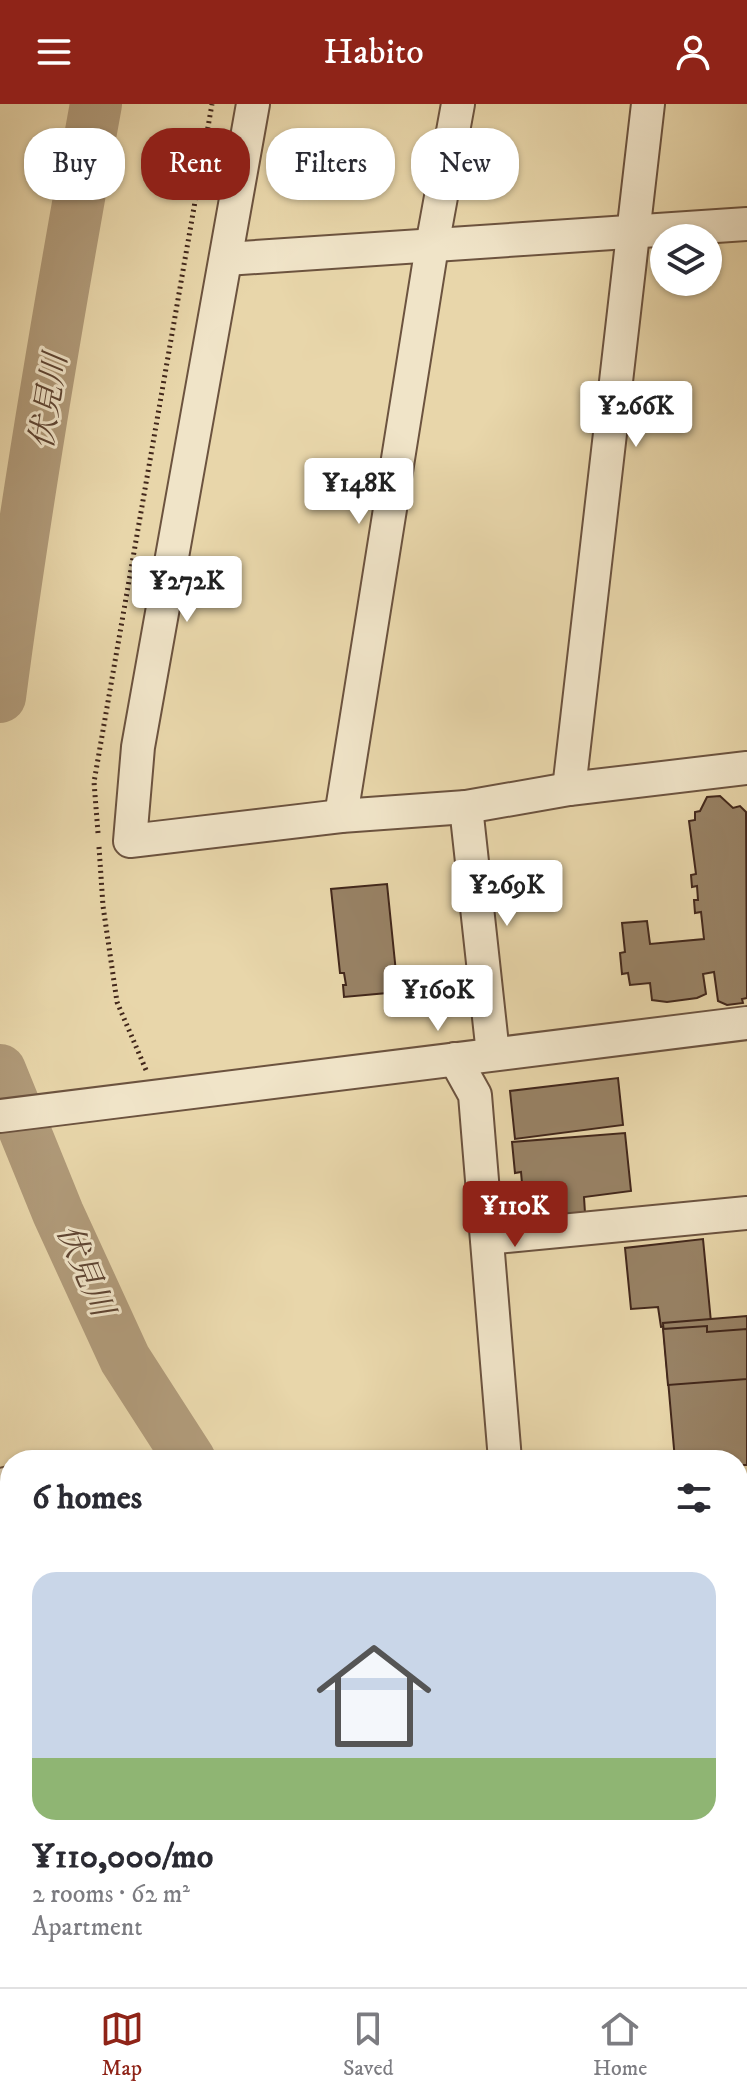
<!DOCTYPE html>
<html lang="en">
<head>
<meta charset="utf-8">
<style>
  body { margin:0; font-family:"IM FELL DW Pica","Noto Serif JP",serif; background:#f2f2f3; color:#2b2b33; height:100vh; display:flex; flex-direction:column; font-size:30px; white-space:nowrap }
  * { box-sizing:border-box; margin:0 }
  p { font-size:26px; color:#7c7c81 }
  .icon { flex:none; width:44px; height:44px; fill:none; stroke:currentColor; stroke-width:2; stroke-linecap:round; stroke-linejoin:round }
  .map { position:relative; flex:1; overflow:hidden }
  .sheet { position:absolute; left:0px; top:1346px; width:748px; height:538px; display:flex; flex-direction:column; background:#fff; border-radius:32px 32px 0 0; box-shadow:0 2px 6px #0004 }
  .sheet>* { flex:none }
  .hud { position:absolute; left:24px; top:24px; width:700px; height:72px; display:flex; gap:16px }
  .controls { position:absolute; left:650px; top:120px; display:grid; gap:16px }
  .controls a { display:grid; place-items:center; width:72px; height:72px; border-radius:50%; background:#fff; box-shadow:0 2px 6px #0004; font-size:40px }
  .price { position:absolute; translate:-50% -68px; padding:0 18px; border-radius:8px; background:#fff; color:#222; font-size:26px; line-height:52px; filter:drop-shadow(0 2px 4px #0008) }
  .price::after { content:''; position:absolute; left:50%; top:48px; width:24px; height:18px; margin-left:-12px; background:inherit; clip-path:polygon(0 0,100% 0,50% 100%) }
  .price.active { background:#8f2418; color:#fff }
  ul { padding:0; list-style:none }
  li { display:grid; align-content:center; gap:16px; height:424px; padding:0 32px }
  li+li { border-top:2px solid #e1e1e2 }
  li span { display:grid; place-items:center; height:248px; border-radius:24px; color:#555 }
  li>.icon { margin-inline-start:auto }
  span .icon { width:144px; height:144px; fill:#fffc; stroke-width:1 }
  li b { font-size:34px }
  h2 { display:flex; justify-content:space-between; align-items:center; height:96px; padding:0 32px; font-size:34px }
  .tag { padding:0 28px; border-radius:32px; background:#fff; box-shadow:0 2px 6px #0004; font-size:28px; line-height:72px }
  .tag.active { background:#8f2418; color:#fff }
  header { display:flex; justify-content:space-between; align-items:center; height:104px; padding:0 32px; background:#8f2418; color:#fff; font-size:36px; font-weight:600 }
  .tab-bar { display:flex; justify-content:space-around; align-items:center; height:112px; border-top:2px solid #e1e1e2; background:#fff; font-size:22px; color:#7c7c81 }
  .tab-bar a { display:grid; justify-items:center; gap:4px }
  .tab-bar .active { color:#8f2418 }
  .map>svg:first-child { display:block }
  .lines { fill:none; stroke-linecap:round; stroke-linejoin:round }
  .river { stroke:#b09a79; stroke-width:52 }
  .building { fill:#988265; stroke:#42271b; stroke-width:2 }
  .minor-casing { stroke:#6c533f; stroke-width:36 }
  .path { stroke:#42271b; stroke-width:5; stroke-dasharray:2 4; stroke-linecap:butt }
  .minor { stroke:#f0e4c8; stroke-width:32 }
  .labels { text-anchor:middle; stroke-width:6; stroke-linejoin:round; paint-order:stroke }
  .water-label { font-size:32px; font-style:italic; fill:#5e4432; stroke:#f0e4c8 }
</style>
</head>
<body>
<header><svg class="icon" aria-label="menu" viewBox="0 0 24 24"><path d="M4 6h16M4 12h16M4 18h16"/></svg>Habito<svg class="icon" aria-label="person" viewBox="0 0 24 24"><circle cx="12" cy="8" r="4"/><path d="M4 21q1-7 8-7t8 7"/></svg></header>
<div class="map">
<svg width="747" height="1883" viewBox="0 0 747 1883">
  <rect width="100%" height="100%" fill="#e8d6aa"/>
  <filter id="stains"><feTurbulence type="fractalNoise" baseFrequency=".0025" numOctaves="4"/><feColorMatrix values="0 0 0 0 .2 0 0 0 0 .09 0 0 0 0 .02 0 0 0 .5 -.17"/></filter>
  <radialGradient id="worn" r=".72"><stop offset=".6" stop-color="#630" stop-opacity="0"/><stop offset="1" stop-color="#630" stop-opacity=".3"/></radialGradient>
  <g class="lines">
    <g class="river">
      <path d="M0,593c26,-198 60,-396 96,-593"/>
      <polyline points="0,966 58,1109 125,1255 190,1356"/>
      <polyline points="639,1874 652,1883"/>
    </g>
  </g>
  <g class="building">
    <polygon points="720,692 733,704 740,702 746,708 747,894 742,895 743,899 727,901 718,897 714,868 703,870 706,890 697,894 667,898 652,896 650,879 630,881 628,869 622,870 620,849 625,848 622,819 647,817 650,840 704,835 701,808 695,809 694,796 698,796 697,782 692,783 691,771 696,770 689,717 695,716 695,708 700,707 707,693"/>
    <polygon points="387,780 398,888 344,893 343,881 346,881 344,869 340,869 331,785"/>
    <polygon points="618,974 623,1021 515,1035 510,987"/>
    <polygon points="625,1029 631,1087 584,1093 585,1109 525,1114 521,1068 515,1069 512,1038"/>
    <polygon points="703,1135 711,1218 661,1223 658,1203 631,1205 625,1144"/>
    <polygon points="747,1212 747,1361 738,1361 738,1356 675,1356 663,1219"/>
    <polygon points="707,1222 707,1228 747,1225 747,1275 668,1281 663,1225"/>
    <polygon points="747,1482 747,1670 738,1671 738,1483"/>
    <polygon points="10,1534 10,1645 0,1563 0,1535"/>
    <polygon points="33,1874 91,1874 92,1883 34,1883"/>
    <polygon points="151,1874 199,1874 200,1881 152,1883"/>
    <polygon points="260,1874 321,1874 322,1883 260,1883"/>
  </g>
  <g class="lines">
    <g class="minor-casing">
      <g id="minor">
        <polyline points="253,0 138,643 130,737 341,712 466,703 569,685 747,664"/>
        <polyline points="226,155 747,120"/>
        <polyline points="569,685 648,0"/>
        <polyline points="466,703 493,950"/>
        <polyline points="341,712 432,142 458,0"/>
        <polyline points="455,955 475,991 505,1356"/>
        <polyline points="0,1012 747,919"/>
        <polyline points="487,1134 747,1109"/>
        <polyline points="0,1381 10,1379"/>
        <polyline points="738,1464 747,1463"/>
        <polyline points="0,1775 10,1774"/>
      </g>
    </g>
    <g class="path">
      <polyline points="98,729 94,678 212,0"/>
      <polyline points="99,743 103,802 117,898 146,966"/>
    </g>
    <use href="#minor" class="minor"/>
  </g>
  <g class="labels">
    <g class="water-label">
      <text transform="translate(48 297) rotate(-81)" y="11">伏見川</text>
      <text transform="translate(86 1166) rotate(67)" y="11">伏見川</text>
    </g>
  </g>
  <rect width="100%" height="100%" filter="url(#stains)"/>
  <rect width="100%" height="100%" fill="url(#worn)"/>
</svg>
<div class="controls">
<a><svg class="icon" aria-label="layers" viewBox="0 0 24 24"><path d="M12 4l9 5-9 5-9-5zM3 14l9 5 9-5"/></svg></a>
</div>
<b class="price" style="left:636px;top:345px">¥266K</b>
<b class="price" style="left:359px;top:422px">¥148K</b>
<b class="price" style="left:187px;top:520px">¥272K</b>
<b class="price" style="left:507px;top:824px">¥269K</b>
<b class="price" style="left:438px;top:929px">¥160K</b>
<b class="price active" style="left:515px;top:1145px">¥110K</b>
<div class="hud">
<a class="tag">Buy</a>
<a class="tag active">Rent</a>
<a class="tag">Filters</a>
<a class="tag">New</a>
</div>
<section class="sheet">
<h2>6 homes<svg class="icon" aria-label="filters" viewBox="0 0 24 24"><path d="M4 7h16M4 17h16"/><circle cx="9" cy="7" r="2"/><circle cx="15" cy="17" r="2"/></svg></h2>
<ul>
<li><span style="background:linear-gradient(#c9d6e8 75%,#8fb573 0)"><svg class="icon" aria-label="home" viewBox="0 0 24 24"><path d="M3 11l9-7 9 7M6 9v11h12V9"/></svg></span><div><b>¥110,000/mo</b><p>2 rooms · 62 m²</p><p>Apartment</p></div></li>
</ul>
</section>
</div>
<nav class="tab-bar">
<a class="active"><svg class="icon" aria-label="map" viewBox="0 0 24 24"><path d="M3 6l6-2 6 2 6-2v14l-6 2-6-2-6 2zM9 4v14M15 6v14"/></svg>Map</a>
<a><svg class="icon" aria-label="saved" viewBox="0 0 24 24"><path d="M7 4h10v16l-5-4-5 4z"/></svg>Saved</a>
<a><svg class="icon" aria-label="home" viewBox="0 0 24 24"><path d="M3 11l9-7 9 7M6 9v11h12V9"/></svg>Home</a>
</nav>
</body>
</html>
